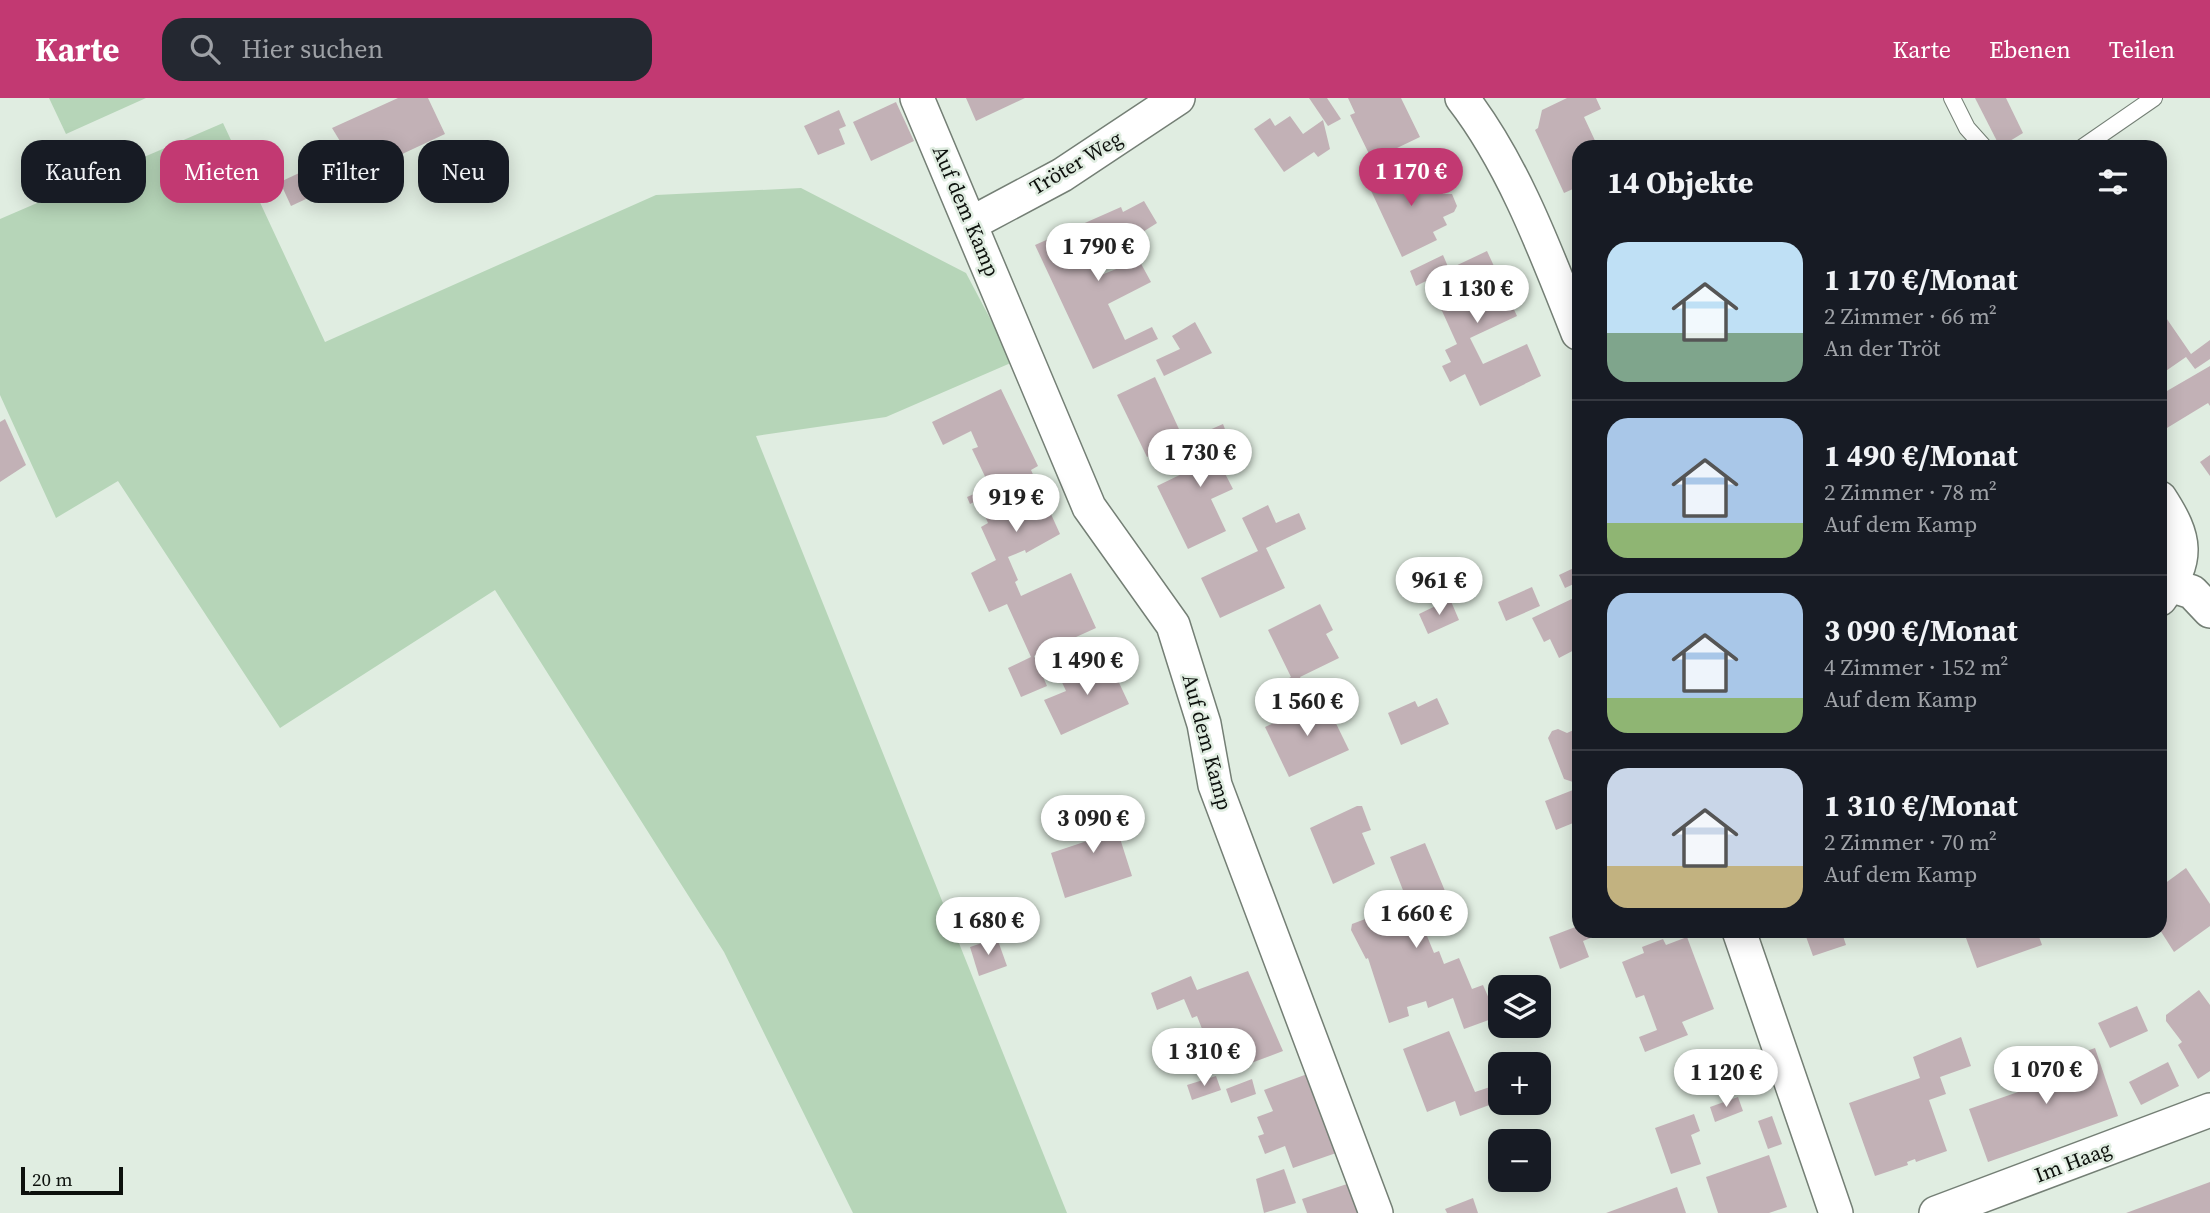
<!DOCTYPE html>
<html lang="de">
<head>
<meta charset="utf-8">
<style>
  body { margin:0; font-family:"Source Serif 4",serif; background:#242831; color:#f1f3f6; height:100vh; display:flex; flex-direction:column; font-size:26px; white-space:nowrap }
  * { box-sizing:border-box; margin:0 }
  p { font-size:23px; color:#9ea1a6 }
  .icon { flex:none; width:38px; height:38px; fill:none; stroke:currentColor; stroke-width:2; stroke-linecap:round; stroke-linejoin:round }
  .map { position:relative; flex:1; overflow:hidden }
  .drawer { position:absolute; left:1572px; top:42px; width:595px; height:798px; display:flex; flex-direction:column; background:#171b24; border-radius:21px; box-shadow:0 4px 18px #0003 }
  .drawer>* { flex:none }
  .hud { position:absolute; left:21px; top:42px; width:665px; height:63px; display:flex; gap:14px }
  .fabs { position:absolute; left:1488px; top:877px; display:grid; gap:14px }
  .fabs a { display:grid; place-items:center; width:63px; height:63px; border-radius:14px; background:#171b24; box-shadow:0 4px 18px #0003; font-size:35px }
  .scale { position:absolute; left:21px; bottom:18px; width:102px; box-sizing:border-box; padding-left:7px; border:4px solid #0d110d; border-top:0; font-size:19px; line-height:24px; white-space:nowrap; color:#0d110d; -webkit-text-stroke:5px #e0ede1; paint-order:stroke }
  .price { position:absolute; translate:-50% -60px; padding:0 16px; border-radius:24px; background:#fff; color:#222; font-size:23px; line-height:46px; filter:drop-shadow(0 2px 4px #0008) }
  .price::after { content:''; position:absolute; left:50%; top:42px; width:21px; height:16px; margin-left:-10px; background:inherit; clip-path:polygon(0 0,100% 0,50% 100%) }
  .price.active { background:#c23972; color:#fff }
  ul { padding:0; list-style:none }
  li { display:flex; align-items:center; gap:21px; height:175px; padding:0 35px }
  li+li { border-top:2px solid #363941 }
  li span { display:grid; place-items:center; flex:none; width:196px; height:140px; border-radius:21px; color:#555 }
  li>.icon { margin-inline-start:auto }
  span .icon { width:84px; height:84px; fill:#fffc; stroke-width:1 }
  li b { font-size:30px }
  h2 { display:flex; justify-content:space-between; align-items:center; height:84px; padding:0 35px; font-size:30px }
  .tag { padding:0 24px; border-radius:21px; background:#171b24; box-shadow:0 4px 18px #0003; font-size:24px; line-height:63px }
  .tag.active { background:#c23972; color:#fff }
  header { display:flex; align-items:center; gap:42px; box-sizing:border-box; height:98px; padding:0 35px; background:#c23972; color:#fff }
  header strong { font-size:33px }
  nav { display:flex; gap:38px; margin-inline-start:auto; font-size:24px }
  .search { width:490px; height:63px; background:#242831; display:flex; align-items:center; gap:18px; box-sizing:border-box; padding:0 24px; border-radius:21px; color:#9ea1a6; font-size:26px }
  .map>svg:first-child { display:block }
  .green { fill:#b6d5b8 }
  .building { fill:#c2b1b6 }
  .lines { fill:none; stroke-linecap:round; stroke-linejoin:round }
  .service-casing { stroke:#747f75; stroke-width:18 }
  .minor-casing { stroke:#747f75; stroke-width:36 }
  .service { stroke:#fff; stroke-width:16 }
  .minor { stroke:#fff; stroke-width:33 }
  .labels { text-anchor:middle; stroke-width:5; stroke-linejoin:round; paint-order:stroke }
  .street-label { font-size:21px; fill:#0d110d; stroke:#e0ede1 }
</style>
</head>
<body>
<header>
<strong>Karte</strong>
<div class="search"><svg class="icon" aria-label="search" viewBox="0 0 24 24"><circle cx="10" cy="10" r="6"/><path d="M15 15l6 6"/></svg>Hier suchen</div>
<nav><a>Karte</a><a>Ebenen</a><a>Teilen</a></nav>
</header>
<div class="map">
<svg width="2210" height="1115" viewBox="0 0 2210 1115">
  <rect width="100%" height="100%" fill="#e0ede1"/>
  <g class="green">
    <polygon points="49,0 146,0 66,36"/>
    <polygon points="223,25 325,244 656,97 801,90 966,175 1013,264 886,319 756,338 1067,1115 853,1115 724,854 495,492 280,630 118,383 56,420 0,297 0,121"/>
  </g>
  <g class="building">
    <polygon points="398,0 428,0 445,36 291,108 280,84 346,53 332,30"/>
    <polygon points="966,0 1025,0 976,23"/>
    <polygon points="1309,0 1327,0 1341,21 1328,28"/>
    <polygon points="1348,0 1401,0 1420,39 1372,62 1350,17 1355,15"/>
    <polygon points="1567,0 1596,0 1601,11 1584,19 1598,49 1578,49 1578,103 1573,91 1564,95 1535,32 1538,30 1542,12"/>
    <polygon points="1975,0 2006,0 2023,35 2000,49"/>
    <polygon points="896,4 914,43 871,63 853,24"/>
    <polygon points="839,12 846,28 839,31 845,46 818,57 804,28"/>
    <polygon points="1290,18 1303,36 1323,22 1330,51 1318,59 1314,54 1284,74 1254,31 1270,20 1275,28"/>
    <polygon points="1622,43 1625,49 1609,49"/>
    <polygon points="1401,66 1411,88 1434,77 1443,96 1452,96 1457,108 1454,114 1443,119 1447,127 1433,134 1437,142 1402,159 1366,82"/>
    <polygon points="1144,103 1157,125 1130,142 1122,131 1094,143 1092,138 1080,144 1096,179 1139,162 1151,184 1108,206 1125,242 1152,229 1158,241 1093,271 1035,147 1121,109 1123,114"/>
    <polygon points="1487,153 1517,218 1470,240 1483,266 1527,246 1541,278 1480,308 1465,276 1450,284 1442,268 1451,264 1445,252 1457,246 1428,182 1416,188 1410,173 1443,157 1449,171"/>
    <polygon points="2160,211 2191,256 2210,242 2210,261 2195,271 2186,259 2160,277"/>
    <polygon points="1195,224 1212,255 1164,278 1156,262 1180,251 1172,238"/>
    <polygon points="2210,268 2210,308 2208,305 2162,333 2160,297"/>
    <polygon points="1155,279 1184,342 1147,359 1117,297"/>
    <polygon points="1001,291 1038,368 1031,372 1060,436 1026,455 1025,452 1008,459 1018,482 1015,484 1021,498 1071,475 1096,530 1034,558 1047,588 1021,599 1008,570 1031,559 1007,506 989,514 971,475 996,462 981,429 988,425 978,402 970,406 967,399 990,389 972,351 978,349 971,333 943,347 932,324"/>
    <polygon points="5,321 26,367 0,384 0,324"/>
    <polygon points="1223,326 1228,339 1233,337 1239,349 1217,360 1233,391 1211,401 1226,433 1188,451 1157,388 1192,371 1186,358 1203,350 1198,337"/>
    <polygon points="2210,357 2210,378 2200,364"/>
    <polygon points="1268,407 1276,425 1299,415 1306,431 1266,450 1285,490 1220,520 1201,480 1258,453 1242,420"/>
    <polygon points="1578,468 1578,484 1565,490 1559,477"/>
    <polygon points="1532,489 1540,508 1506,523 1498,504"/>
    <polygon points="1578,498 1578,550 1559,560 1550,541 1544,544 1532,520"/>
    <polygon points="1450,501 1459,522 1428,536 1419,516"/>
    <polygon points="1320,506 1333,532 1326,536 1339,560 1300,579 1307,593 1279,606 1271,589 1291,579 1268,532"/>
    <polygon points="1107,559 1129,606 1061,637 1044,602 1066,593 1060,580"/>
    <polygon points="1437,600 1449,626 1401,647 1388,615 1415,603 1418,609"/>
    <polygon points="1324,601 1349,652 1289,679 1265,629"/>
    <polygon points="1578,630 1578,681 1573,684 1564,681 1548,640 1552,633 1558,631 1567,635"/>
    <polygon points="1578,690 1578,723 1556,732 1545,703"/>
    <polygon points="1109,706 1132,778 1065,800 1051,755 1087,743 1078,716"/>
    <polygon points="1357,708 1362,708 1371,732 1362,735 1375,766 1333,786 1310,730"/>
    <polygon points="1425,745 1445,793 1422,801 1434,835 1427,838 1434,855 1439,853 1444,866 1459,860 1472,891 1483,887 1497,919 1464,931 1453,900 1428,910 1426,903 1407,909 1409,918 1389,925 1368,860 1366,861 1351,832 1352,826 1408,805 1390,759"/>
    <polygon points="2186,770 2210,806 2210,828 2174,854 2160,832 2160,789"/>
    <polygon points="1578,828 1578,833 1608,833 1583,843 1589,859 1560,871 1549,839"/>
    <polygon points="1804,833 1855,833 1843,838 1846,847 1813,858"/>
    <polygon points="1984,833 2037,833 2042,847 1977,870 1966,840"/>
    <polygon points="1687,839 1714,911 1682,924 1688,937 1645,954 1639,939 1657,932 1644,897 1636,900 1622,864 1644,855 1642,849 1663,841 1666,847"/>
    <polygon points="997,840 1007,868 979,878 970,849"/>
    <polygon points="1248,873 1283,953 1227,974 1212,933 1204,936 1197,918 1192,920 1184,901 1157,912 1151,895 1191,878 1197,892"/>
    <polygon points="2199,892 2210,907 2210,973 2198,981 2178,947 2182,944 2166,923 2166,917"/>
    <polygon points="2137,908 2148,933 2110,950 2098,925"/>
    <polygon points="1449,933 1475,994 1496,987 1500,1003 1460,1018 1455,1003 1427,1014 1403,951"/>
    <polygon points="1961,939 1971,968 1940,979 1946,996 1929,1002 1947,1053 1916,1064 1915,1061 1907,1064 1908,1067 1875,1078 1849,1005 1920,980 1913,959"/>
    <polygon points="2095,950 2118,1018 1988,1064 1969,1011 2021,993 2015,978"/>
    <polygon points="2168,964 2179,988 2141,1007 2129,984"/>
    <polygon points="1310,975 1339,1054 1293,1070 1285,1048 1265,1056 1258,1038 1264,1036 1257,1019 1273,1013 1264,992"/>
    <polygon points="1216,978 1221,992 1192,1002 1187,987"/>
    <polygon points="1252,981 1256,996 1231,1005 1226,991"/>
    <polygon points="1738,999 1743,1013 1715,1024 1710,1009"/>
    <polygon points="1694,1016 1700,1033 1691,1037 1701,1066 1671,1076 1655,1030"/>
    <polygon points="1772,1018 1782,1046 1768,1051 1758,1023"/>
    <polygon points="1769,1057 1787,1109 1769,1115 1718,1115 1706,1079"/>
    <polygon points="1284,1071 1296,1105 1264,1115 1256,1081"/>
    <polygon points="2210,1084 2210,1115 2126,1115"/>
    <polygon points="1350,1085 1360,1115 1307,1115 1302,1101"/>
    <polygon points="1677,1089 1686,1115 1606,1115"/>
    <polygon points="1473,1100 1478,1115 1447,1115 1445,1111"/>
  </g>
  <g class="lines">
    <g class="service-casing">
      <g id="service">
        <polyline points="1952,0 1967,30 1984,49"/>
        <polyline points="2083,49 2154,0"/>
      </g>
    </g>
    <g class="minor-casing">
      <g id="minor">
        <polyline points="917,0 1089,409 1173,527 1204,626 1215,687 1376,1115"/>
        <path d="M1462,0c52,67 85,157 116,235"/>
        <polyline points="972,125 1062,77 1178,0"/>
        <path d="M2160,400c26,40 30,61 0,101"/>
        <polyline points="2170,487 2192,494 2210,513"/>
        <polyline points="1739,833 1836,1115"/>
        <polyline points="1936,1115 2210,1012"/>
      </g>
    </g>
    <use href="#service" class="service"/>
    <use href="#minor" class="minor"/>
  </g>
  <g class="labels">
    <g class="street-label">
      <text transform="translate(1076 65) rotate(-31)" y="7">Tröter Weg</text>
      <text transform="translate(966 113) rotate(67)" y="7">Auf dem Kamp</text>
      <text transform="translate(1207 644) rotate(75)" y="7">Auf dem Kamp</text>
      <text transform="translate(2073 1064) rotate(-21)" y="7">Im Haag</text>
    </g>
  </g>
</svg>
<div class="fabs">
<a><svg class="icon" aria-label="layers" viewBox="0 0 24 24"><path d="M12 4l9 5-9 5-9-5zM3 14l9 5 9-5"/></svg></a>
<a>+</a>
<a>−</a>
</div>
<div class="scale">20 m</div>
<b class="price active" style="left:1411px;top:110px">1 170 €</b>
<b class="price" style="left:1098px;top:185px">1 790 €</b>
<b class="price" style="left:1477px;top:227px">1 130 €</b>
<b class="price" style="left:1200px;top:391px">1 730 €</b>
<b class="price" style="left:1016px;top:436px">919 €</b>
<b class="price" style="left:1439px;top:519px">961 €</b>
<b class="price" style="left:1087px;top:599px">1 490 €</b>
<b class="price" style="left:1307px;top:640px">1 560 €</b>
<b class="price" style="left:1093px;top:757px">3 090 €</b>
<b class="price" style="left:1416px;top:852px">1 660 €</b>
<b class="price" style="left:988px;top:859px">1 680 €</b>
<b class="price" style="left:1204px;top:990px">1 310 €</b>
<b class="price" style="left:2046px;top:1008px">1 070 €</b>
<b class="price" style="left:1726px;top:1011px">1 120 €</b>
<div class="hud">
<a class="tag">Kaufen</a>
<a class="tag active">Mieten</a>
<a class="tag">Filter</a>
<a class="tag">Neu</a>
</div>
<section class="drawer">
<h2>14 Objekte<svg class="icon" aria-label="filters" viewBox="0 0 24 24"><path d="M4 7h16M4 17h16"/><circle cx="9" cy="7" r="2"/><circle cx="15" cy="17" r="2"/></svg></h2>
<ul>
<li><span style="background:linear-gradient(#bfe0f5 65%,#7fa58c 0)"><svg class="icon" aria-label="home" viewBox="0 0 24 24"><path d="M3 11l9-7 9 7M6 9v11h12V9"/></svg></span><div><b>1 170 €/Monat</b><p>2 Zimmer · 66 m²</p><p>An der Tröt</p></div></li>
<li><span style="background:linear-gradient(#a9c7e8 75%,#8fb573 0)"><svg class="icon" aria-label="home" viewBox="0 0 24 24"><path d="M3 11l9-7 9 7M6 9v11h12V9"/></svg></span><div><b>1 490 €/Monat</b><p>2 Zimmer · 78 m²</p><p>Auf dem Kamp</p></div></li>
<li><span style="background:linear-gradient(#a9c7e8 75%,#8fb573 0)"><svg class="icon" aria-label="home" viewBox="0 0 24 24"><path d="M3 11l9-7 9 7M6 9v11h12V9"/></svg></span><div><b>3 090 €/Monat</b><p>4 Zimmer · 152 m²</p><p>Auf dem Kamp</p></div></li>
<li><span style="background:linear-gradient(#c9d6e8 70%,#c2b280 0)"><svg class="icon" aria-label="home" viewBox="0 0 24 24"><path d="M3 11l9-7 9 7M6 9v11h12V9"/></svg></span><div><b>1 310 €/Monat</b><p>2 Zimmer · 70 m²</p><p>Auf dem Kamp</p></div></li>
</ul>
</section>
</div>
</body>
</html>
